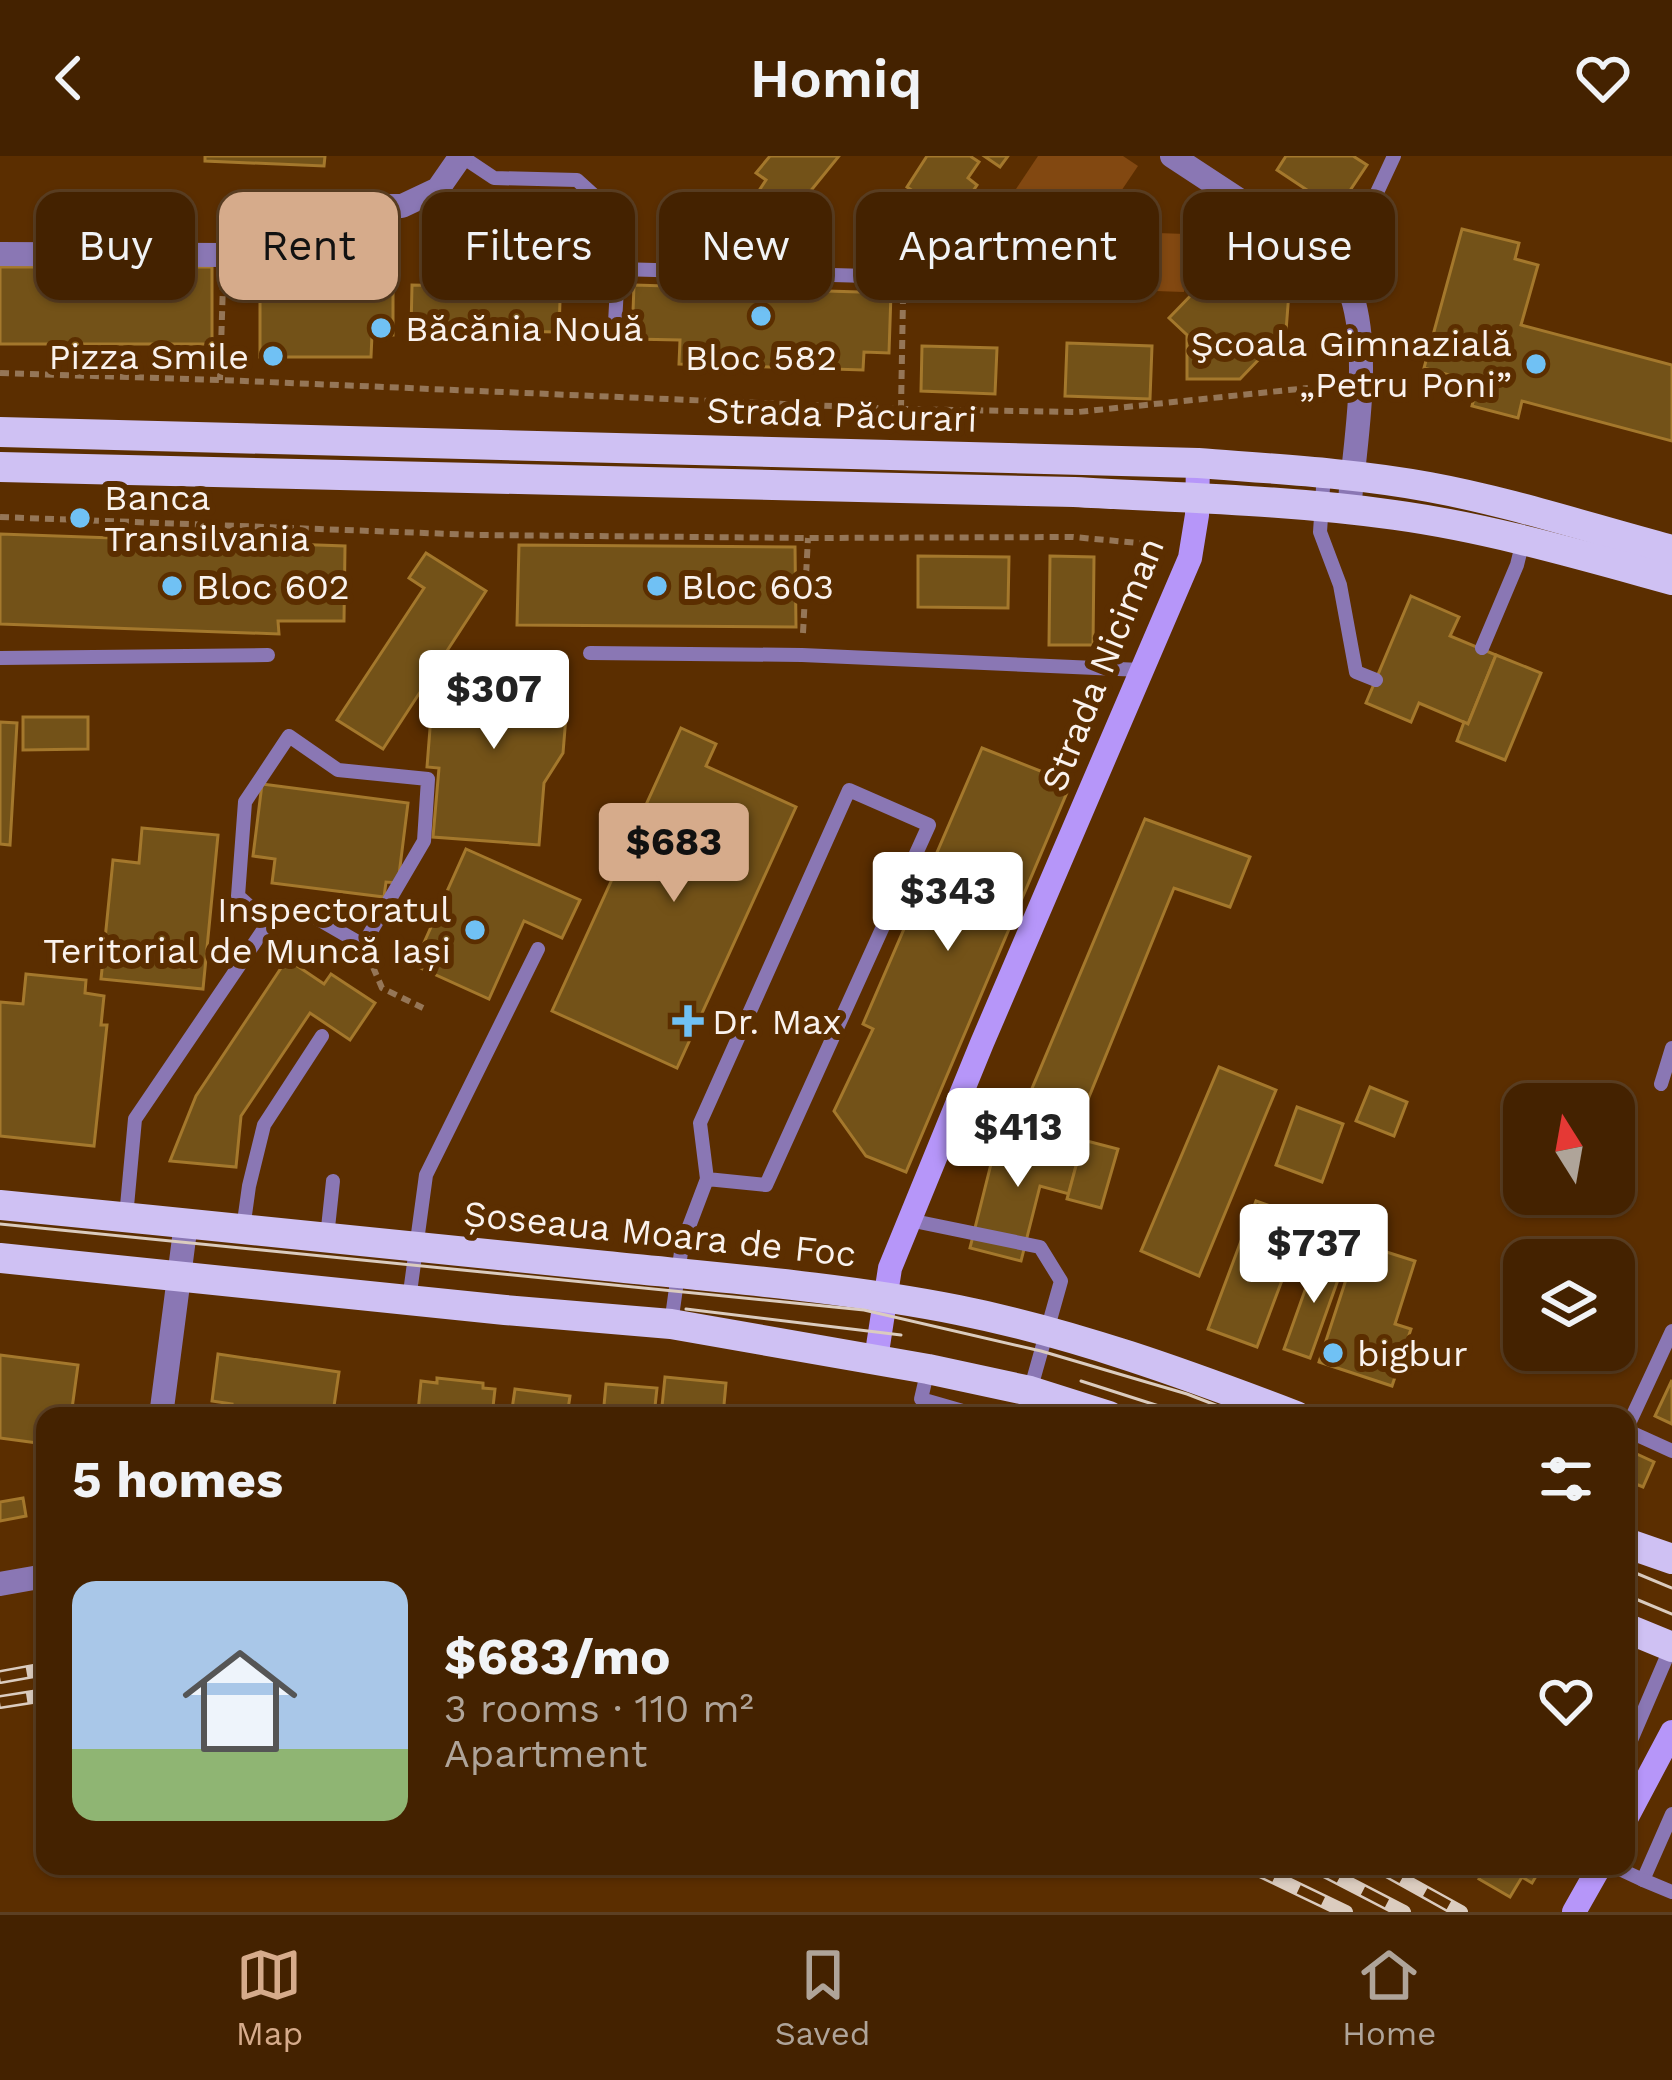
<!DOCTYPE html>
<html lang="en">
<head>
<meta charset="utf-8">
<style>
  body { margin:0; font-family:"Work Sans",sans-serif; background:#4b2a0a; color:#f1f3f6; height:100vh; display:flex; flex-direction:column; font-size:45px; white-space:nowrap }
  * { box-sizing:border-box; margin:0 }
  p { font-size:39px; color:#afa499 }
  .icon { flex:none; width:66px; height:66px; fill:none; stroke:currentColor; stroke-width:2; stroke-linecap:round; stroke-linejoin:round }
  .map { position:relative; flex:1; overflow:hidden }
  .drawer { position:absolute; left:36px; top:1251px; width:1599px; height:468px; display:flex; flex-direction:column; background:#420; border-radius:24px; box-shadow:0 3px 9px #0004,0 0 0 3px #5c3f22 }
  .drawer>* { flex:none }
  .banner { position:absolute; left:36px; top:36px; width:1602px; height:108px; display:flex; gap:24px }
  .needle { width:78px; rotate:349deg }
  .controls { position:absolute; left:1503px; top:927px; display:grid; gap:24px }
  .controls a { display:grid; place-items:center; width:132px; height:132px; border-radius:24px; background:#420; box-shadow:0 3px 9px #0004,0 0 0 3px #5c3f22; font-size:60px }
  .price { position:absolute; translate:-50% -102px; padding:0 27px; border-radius:12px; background:#fff; color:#222; font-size:39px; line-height:78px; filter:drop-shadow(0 3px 6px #0008) }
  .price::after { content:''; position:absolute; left:50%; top:72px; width:36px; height:27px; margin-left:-18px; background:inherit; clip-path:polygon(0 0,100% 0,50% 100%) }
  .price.on { background:#d6ab8b; color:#111 }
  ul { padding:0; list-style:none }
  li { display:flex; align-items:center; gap:36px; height:300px; padding:0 36px }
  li+li { border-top:3px solid #5c3f22 }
  li span { display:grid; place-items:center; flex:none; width:336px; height:240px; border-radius:24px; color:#555 }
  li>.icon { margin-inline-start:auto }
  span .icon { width:144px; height:144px; fill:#fffc; stroke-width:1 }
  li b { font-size:51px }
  h2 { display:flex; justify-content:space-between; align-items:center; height:144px; padding:0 36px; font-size:51px }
  .tag { padding:0 42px; border-radius:24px; background:#420; box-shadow:0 3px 9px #0004,0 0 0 3px #5c3f22; font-size:42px; line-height:108px }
  .tag.on { background:#d6ab8b; color:#111 }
  header { display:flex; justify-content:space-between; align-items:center; height:156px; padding:0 36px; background:#420; font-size:54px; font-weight:600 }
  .menu { display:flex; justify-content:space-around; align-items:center; height:168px; border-top:3px solid #5c3f22; background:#420; font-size:33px; color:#afa499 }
  .menu a { display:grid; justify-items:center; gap:6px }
  .menu .on { color:#d6ab8b }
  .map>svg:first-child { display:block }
  .green { fill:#824811 }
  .building { fill:#735218; stroke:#a4782c; stroke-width:3 }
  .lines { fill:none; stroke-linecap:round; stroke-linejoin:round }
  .path { stroke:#957657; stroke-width:6; stroke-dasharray:9 6; stroke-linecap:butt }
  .lane { stroke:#8a77b4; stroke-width:14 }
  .street { stroke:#8a77b4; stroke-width:24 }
  .secondary { stroke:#b696f9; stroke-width:24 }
  .primary { stroke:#cfc1f3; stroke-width:30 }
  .tram { stroke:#dbccbf; stroke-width:3 }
  .rail-casing { stroke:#dbccbf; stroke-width:14 }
  .rail { stroke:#5b2e00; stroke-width:9; stroke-dasharray:27; stroke-linecap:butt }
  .poi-dot { fill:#70c1f4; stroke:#5b2e00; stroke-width:4.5 }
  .labels { text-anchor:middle; stroke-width:12; stroke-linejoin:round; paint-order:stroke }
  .poi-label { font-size:36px; fill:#faf2ed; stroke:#5b2e00; text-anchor:start }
  .street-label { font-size:36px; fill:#faf2ed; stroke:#5b2e00 }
</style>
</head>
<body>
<header><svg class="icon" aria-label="back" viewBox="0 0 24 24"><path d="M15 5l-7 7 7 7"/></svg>Homiq<svg class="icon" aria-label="heart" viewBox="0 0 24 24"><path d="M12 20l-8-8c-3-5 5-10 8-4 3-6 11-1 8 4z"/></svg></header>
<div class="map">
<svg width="1672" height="1756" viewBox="0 0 1672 1756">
  <rect width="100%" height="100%" fill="#5b2e00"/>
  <g class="green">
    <polygon points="1038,0 1123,0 1138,10 1051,139 978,90"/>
    <polygon points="1099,75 1186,78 1184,136 1097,133"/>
  </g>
  <g class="building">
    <polygon points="205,0 325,0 324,10 205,5"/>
    <polygon points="770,0 839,0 800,48 791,42 785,50 760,33 766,24 756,17"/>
    <polygon points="927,0 970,0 979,6 968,22 977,29 954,63 907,31"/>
    <polygon points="984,0 1008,0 1000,11"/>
    <polygon points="1286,0 1353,0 1367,9 1337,54 1277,14"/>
    <polygon points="510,40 580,40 578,145 560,145 559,176 411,174 412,129 508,131"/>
    <polygon points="318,66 393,66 393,179 372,179 371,201 260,201 260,129 318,129"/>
    <polygon points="1462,73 1519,87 1515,103 1538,109 1521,169 1672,209 1672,285 1522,245 1518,262 1472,250 1478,227 1424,212"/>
    <polygon points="1229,100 1250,121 1290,123 1286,175 1240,223 1187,223 1187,179 1169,162"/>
    <rect x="0" y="111" width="212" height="77"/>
    <polygon points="634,129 891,137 889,197 864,196 863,214 679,208 680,184 632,183"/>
    <polygon points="1067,187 1152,190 1150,243 1065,240"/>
    <polygon points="922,190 997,192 995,238 921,235"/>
    <polygon points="0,378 345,390 344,465 278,465 279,478 0,468"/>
    <polygon points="519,389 795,391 796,471 517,469"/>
    <polygon points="426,397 486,435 383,593 337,564 424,432 409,422"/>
    <polygon points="918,400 1009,401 1008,452 918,451"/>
    <polygon points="1050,400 1094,401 1093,489 1049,489"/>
    <polygon points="1411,440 1459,461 1450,480 1496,499 1468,568 1419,547 1411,566 1366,547"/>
    <polygon points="1496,499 1541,517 1505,604 1457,585 1464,566 1468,568"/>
    <polygon points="459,508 539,513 567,548 563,597 544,627 539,689 433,681 439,612 427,611 432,547"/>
    <polygon points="23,561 88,561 88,593 23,594"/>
    <polygon points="0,566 17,567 10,689 0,688"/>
    <polygon points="681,572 716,588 706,610 796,651 677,912 552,855"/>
    <polygon points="982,592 1071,627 906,1016 866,1000 834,955 873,873 863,868"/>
    <polygon points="262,628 408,647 398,727 386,726 384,741 272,727 275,703 253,700"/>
    <polygon points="1145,663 1250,701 1230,751 1174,732 1080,963 1028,942"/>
    <polygon points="142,672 218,679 203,833 101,823 113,704 139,707"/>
    <polygon points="466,693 580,744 562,782 524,765 489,843 414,809"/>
    <polygon points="287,803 324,828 331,818 375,847 350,884 310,857 241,960 236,1011 170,1005 196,940"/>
    <polygon points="26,818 86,824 85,837 104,840 101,869 107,869 94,990 0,980 0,846 23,848"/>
    <polygon points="1219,911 1276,934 1199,1120 1141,1095"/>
    <polygon points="1370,931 1407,946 1394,980 1356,965"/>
    <polygon points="1297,951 1343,968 1322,1026 1276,1009"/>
    <polygon points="1001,968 1052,981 1047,995 1078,1002 1069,1038 1040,1030 1021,1105 970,1092"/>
    <polygon points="1083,984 1118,993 1101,1052 1067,1043"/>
    <polygon points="1256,1045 1298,1060 1291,1076 1299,1079 1257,1191 1208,1173"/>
    <polygon points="1358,1087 1415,1105 1395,1168 1411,1173 1392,1230 1319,1206"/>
    <polygon points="1318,1098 1344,1107 1310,1202 1284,1193"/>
    <polygon points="218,1198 339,1216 333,1257 320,1256 320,1260 230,1260 232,1248 212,1245"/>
    <polygon points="0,1199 78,1209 71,1260 45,1260 45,1288 0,1282"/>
    <polygon points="665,1221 726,1227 723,1260 661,1260"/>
    <polygon points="437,1222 483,1227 483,1232 495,1233 492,1260 418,1256 421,1225 437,1227"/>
    <polygon points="1672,1224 1672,1268 1655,1260"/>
    <polygon points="606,1228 657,1232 654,1260 603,1260"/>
    <polygon points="515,1233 570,1240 567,1260 511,1260"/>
    <polygon points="1626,1293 1654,1306 1643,1331 1626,1324"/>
    <polygon points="23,1342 26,1360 0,1365 0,1346"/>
    <polygon points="1483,1710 1542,1710 1532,1727 1522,1721 1510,1741 1479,1723 1486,1712"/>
  </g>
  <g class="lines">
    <g class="path">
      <polyline points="0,217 220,224 901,253 1078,256 1308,232"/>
      <polyline points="220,224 223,127"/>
      <polyline points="901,253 903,143"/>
      <polyline points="0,361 478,379 808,382 1073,381 1149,388 1161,395"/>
      <polyline points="803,477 808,382"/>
      <polyline points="373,811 382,832 423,852"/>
    </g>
    <g class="lane">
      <polyline points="461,0 494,22 577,24 599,44 617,91 618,113 615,167"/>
      <polyline points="618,113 903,121"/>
      <polyline points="1340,116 1394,0"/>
      <polyline points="1324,317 1320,376 1340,429 1356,516 1376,524"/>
      <polyline points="1482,492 1517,409 1523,385"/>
      <polyline points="590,497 802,499 1141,514"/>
      <polyline points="0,502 268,499"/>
      <polyline points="1661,928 1672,892"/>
      <polyline points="126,1061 135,963 268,767 299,752 363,789 424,685 428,623 338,614 289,580 245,646 238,740 268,767"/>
      <polyline points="909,1064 1040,1091 1061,1125 1030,1235"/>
      <polyline points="243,1073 249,1030 264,969 322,880"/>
      <polyline points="327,1081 333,1025"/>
      <polyline points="409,1144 426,1019 538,793"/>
      <polyline points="671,1168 682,1089 707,1023 700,967 849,634 929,669 766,1029 707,1023"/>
      <polyline points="928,1213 921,1243 980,1260"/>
      <polyline points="1626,1274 1672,1175"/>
      <polyline points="1626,1274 1672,1295"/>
      <polyline points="1626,1596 1671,1491"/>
      <polyline points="1613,1710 1643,1724 1672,1658"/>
      <polyline points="1643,1724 1672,1736"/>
    </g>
    <g class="street">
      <path d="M1172,0l154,101c11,12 21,24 26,39 19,60 3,150 -3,213"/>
      <polyline points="0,98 224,99 250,78 318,50 402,50 438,33 461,0"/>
      <polyline points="161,1260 186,1067"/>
      <polyline points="0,1428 45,1420"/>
    </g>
    <g class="secondary">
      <polyline points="876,1203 890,1112 982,887 1190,402 1197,359 1198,307"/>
      <polyline points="1626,1663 1672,1576"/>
      <polyline points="1574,1756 1600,1710"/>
    </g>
    <g class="primary">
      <path d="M0,276l1198,31c77,6 155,10 231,24 82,15 163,42 243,63"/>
      <path d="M0,311l1074,25c107,6 215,8 321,23 94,13 186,40 277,65"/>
      <path d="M0,1049c202,20 404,39 606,61 117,12 236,21 352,44 115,23 228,64 338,106"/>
      <polyline points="0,1102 505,1154 671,1168 928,1213 1030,1235 1109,1260"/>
      <polyline points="1626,1387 1672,1403"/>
      <polyline points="1626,1472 1672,1491"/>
    </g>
    <g class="tram">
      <polyline points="0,1068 864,1154 1041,1195 1187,1238 1244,1260"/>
      <polyline points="686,1153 901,1179"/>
      <polyline points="1081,1225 1190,1260"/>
      <polyline points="1626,1413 1672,1432"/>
      <polyline points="1626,1439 1672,1458"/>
    </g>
    <g class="rail-casing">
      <g id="rail">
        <polyline points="0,1521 45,1513"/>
        <polyline points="0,1546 45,1539"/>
        <polyline points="1250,1710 1346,1756"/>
        <polyline points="1315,1710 1404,1756"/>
        <polyline points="1378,1710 1461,1756"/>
      </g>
    </g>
    <use href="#rail" class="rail"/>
  </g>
  <g class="poi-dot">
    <circle cx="761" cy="160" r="12"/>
    <circle cx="381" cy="172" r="12"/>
    <circle cx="273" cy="200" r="12"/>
    <circle cx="1536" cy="208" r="12"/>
    <circle cx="80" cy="362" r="12"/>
    <circle cx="172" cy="430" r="12"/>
    <circle cx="657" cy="430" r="12"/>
    <circle cx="475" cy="774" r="12"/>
    <path d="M682 847h12v12h12v12h-12v12h-12v-12h-12v-12h12z"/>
    <circle cx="1333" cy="1197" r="12"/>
  </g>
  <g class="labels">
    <g class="poi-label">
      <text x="405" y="185">Băcănia Nouă</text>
      <text x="1512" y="200" text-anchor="end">Şcoala Gimnazială<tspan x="1512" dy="41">„Petru Poni”</tspan></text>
      <text x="249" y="213" text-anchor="end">Pizza Smile</text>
      <text x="761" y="214" text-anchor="middle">Bloc 582</text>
      <text x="104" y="354">Banca<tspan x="104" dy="41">Transilvania</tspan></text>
      <text x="196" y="443">Bloc 602</text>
      <text x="681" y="443">Bloc 603</text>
      <text x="451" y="766" text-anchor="end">Inspectoratul<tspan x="451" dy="41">Teritorial de Muncă Iași</tspan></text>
      <text x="712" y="878">Dr. Max</text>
      <text x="1357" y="1210">bigbur</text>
    </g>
    <g class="street-label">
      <text transform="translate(842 258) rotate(2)" y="13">Strada Păcurari</text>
      <text transform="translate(1102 508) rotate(-68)" y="13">Strada Niciman</text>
      <text transform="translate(660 1077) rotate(6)" y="13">Șoseaua Moara de Foc</text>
    </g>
  </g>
</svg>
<div class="controls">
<a><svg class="needle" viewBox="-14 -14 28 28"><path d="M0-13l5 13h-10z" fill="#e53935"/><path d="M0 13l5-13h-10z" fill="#afa499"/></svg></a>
<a><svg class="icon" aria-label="layers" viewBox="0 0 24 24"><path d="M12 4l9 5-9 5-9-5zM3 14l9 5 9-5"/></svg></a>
</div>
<b class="price" style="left:494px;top:596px">$307</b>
<b class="price on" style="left:674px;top:749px">$683</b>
<b class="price" style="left:948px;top:798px">$343</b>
<b class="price" style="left:1018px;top:1034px">$413</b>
<b class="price" style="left:1314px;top:1150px">$737</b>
<div class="banner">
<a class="tag">Buy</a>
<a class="tag on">Rent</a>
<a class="tag">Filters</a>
<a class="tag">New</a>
<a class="tag">Apartment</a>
<a class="tag">House</a>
</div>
<section class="drawer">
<h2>5 homes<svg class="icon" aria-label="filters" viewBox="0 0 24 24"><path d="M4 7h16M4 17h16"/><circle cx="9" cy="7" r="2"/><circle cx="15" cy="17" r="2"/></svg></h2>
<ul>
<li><span style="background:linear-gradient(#a9c7e8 70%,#8fb573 0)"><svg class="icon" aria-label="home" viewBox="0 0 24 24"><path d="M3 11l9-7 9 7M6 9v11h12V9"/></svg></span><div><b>$683/mo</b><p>3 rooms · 110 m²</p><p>Apartment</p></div><svg class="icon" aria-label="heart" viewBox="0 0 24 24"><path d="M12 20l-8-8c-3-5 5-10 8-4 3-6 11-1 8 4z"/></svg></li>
</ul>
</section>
</div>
<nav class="menu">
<a class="on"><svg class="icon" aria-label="map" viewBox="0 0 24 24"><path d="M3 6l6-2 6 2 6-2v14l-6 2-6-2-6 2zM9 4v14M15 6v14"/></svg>Map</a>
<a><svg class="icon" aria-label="saved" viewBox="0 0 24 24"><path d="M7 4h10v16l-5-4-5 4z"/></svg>Saved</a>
<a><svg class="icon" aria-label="home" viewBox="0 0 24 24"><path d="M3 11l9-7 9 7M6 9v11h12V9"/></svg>Home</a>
</nav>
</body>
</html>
